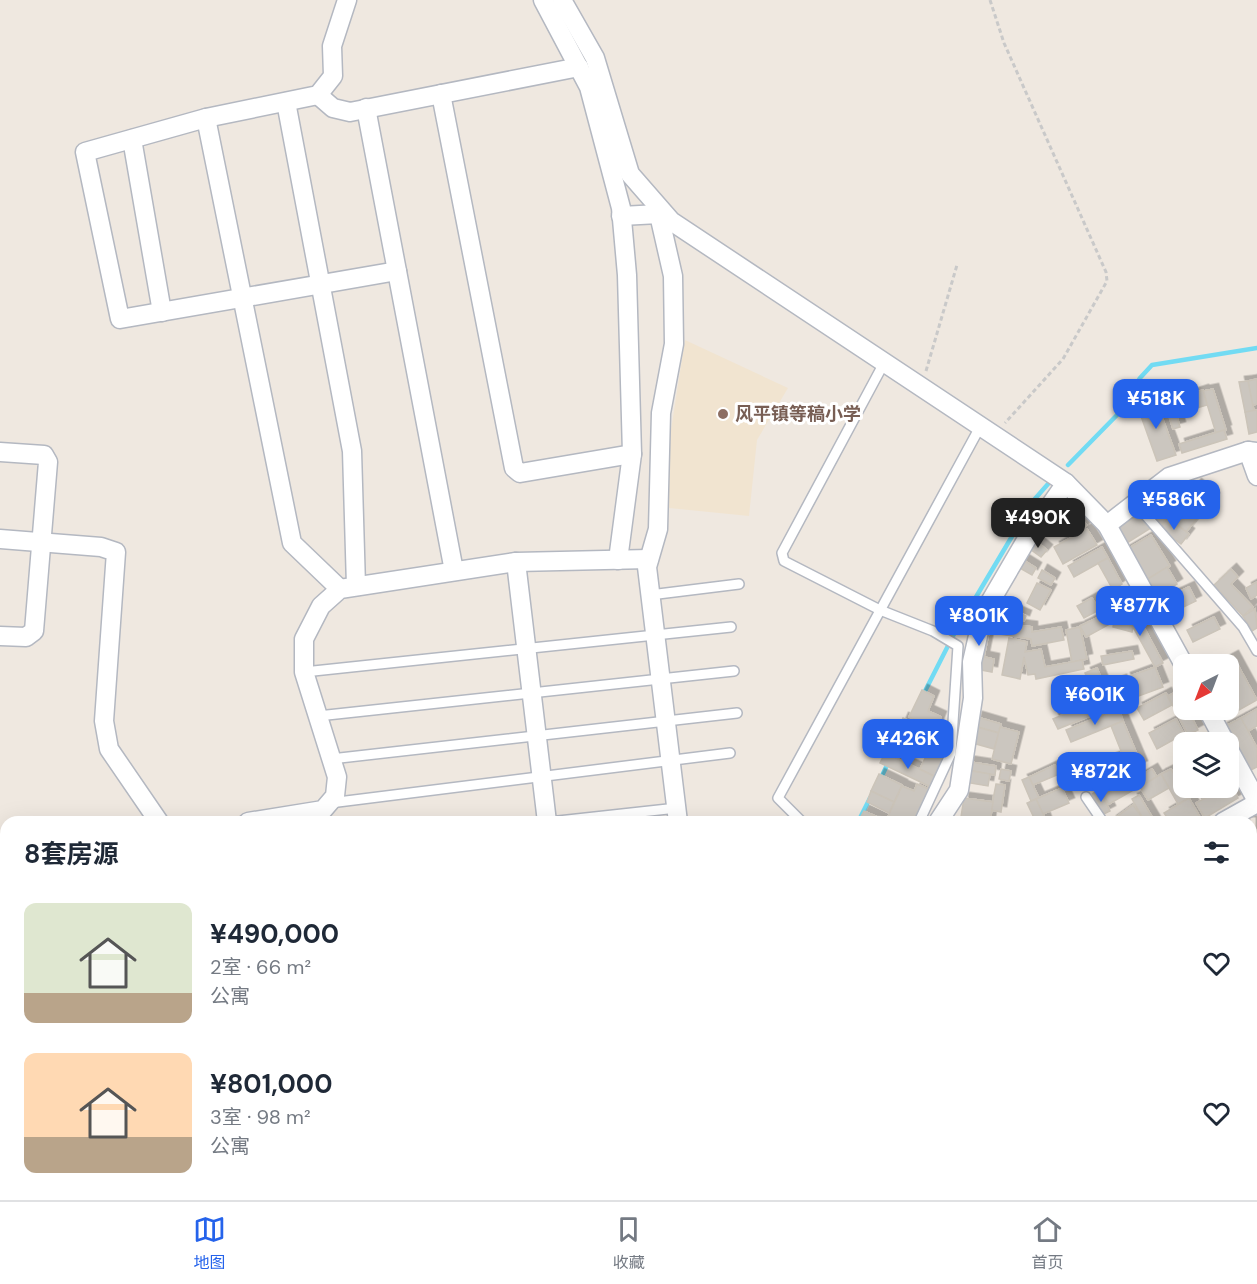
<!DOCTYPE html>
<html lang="zh">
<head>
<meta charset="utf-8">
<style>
  body { margin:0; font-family:"DM Sans","Noto Sans SC",sans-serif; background:#f2f2f3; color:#1f2937; height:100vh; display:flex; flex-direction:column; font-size:22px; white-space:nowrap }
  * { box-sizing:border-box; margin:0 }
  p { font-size:20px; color:#747a83 }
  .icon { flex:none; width:33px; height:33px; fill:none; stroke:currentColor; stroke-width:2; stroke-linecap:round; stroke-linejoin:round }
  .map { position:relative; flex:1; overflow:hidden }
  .side { position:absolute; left:0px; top:816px; width:1257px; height:384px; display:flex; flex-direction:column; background:#fff; border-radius:18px 18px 0 0; box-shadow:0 6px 24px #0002 }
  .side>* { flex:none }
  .needle { width:39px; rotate:222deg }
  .tools { position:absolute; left:1173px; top:654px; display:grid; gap:12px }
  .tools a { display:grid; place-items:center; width:66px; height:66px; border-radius:12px; background:#fff; box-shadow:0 6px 24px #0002; font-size:30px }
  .price { position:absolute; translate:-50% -51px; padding:0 14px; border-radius:12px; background:#2563eb; color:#fff; font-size:20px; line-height:39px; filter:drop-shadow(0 2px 3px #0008) }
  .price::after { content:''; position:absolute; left:50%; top:36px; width:18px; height:14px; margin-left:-9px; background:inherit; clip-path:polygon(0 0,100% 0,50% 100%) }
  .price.on { background:#222; color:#fff }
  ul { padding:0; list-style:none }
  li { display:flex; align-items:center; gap:18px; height:150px; padding:0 24px }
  li span { display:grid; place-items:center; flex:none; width:168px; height:120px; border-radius:12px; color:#555 }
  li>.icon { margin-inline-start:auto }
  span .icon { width:72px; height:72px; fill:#fffc; stroke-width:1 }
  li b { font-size:26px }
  h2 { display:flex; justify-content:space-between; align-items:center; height:72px; padding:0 24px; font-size:26px }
  .tabs { display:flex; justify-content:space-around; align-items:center; height:84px; border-top:2px solid #e0e1e3; background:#fff; font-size:16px; color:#747a83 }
  .tabs a { display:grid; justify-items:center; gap:3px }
  .tabs .on { color:#2563eb }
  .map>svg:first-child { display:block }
  .education { fill:#f1e4d0 }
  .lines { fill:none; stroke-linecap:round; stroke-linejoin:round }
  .stream { stroke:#72dbf3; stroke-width:4.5 }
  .building { fill:#cbc6bf; stroke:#cbc4b9; stroke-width:1.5; filter:url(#shadow) }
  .service-casing { stroke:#b4b8c1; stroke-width:12 }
  .minor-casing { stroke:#b4b8c1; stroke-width:21 }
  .path { stroke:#c9c9c9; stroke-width:3; stroke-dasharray:4.5 3; stroke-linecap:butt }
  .service { stroke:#fff; stroke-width:9 }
  .minor { stroke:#fff; stroke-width:18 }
  .education-dot { fill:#8d6e63; stroke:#fff; stroke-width:2 }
  .labels { text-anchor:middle; stroke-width:6; stroke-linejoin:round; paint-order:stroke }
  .education-label { font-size:18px; font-weight:bold; fill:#785e54; stroke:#fff; text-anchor:start }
</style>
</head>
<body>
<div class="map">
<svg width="1257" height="1200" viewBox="0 0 1257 1200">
  <defs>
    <filter id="shadow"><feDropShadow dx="5.5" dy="-5.5" stdDeviation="0" flood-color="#0004"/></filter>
  </defs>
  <rect width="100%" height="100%" fill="#efe8e0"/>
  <polygon class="education" points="685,340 788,388 757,440 749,516 659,507"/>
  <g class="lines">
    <g class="stream">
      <polyline points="1068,465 1118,414 1140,378 1152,365 1257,348"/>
      <polyline points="922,697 954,634 1033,501 1048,484"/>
      <polyline points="880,780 888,763"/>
      <polyline points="858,822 870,798"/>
      <polyline points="0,1179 6,1174"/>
    </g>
  </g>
  <g class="building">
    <polygon points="1257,379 1257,404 1252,405 1248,381"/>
    <polygon points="1248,381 1254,411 1245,412 1239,382"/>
    <polygon points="1213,389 1226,430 1216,433 1203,391"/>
    <polygon points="1203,390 1207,405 1176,414 1172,400"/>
    <polygon points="1155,398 1176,455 1157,461 1137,405"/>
    <polygon points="1174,407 1180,427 1173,429 1167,409"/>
    <polygon points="1257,410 1257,432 1249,434 1245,412"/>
    <polygon points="1224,430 1227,439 1182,453 1179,444"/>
    <polygon points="1196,484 1214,498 1186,532 1168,518"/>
    <polygon points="1168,485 1184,498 1163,525 1146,511"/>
    <polygon points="1055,492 1087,525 1078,534 1046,502"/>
    <polygon points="1145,511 1154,526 1127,543 1117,528"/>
    <polygon points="1168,518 1189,534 1181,544 1160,528"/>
    <polygon points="1087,529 1097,545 1063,564 1054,547"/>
    <polygon points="1151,535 1170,566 1143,582 1124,551"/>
    <polygon points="1036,541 1047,550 1041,557 1030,549"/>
    <polygon points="1102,547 1108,558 1074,577 1068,566"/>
    <polygon points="1015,555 1036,568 1032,575 1018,567"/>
    <polygon points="1108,558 1122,584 1113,590 1098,563"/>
    <polygon points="1167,567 1177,584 1153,599 1143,582"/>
    <polygon points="1231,569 1238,577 1231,584 1253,607 1243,616 1214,585"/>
    <polygon points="1042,570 1055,578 1051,585 1038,578"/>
    <polygon points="1257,582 1257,595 1251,599 1246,588"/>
    <polygon points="1037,583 1051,590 1040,610 1027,603"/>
    <polygon points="1189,587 1196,601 1173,612 1177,622 1165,628 1154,603"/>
    <polygon points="1092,598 1099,610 1084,618 1077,606"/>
    <polygon points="1001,605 1026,616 1024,621 999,610"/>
    <polygon points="1255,609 1257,628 1252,631 1243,616"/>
    <polygon points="1103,615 1108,625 1086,637 1080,626"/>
    <polygon points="1115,617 1135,621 1139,618 1163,663 1155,667 1133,627 1132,632 1113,627"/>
    <polygon points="1214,617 1220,629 1193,642 1187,630"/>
    <polygon points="974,619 991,622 984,657 994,659 992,672 965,667"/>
    <polygon points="995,622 1032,627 1032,632 1061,627 1064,640 1032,646 1031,639 994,633"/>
    <polygon points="1080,627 1087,659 1072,662 1066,630"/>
    <polygon points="1009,638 1027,642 1025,652 1041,649 1045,667 1082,660 1084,669 1036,679 1035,674 1028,675 1024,657 1020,679 1002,675"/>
    <polygon points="1132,651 1134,659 1103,665 1101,656"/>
    <polygon points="1233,656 1257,700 1239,710 1228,691 1228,664 1218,664"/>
    <polygon points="1155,667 1163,687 1133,698 1125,678"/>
    <polygon points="1097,668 1106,690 1093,695 1085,673"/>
    <polygon points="1121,680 1128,698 1114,703 1108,685"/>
    <polygon points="922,690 934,696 928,711 941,717 936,729 909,717"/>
    <polygon points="1178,691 1184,701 1184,710 1188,710 1198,730 1188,735 1168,696"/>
    <polygon points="1166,693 1172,705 1144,720 1137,708"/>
    <polygon points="1085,706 1090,716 1058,729 1053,719"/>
    <polygon points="1228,707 1233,715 1219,722 1212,710 1228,710"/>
    <polygon points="1119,709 1123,721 1071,742 1066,730"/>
    <polygon points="1257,709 1257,726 1248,731 1241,718"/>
    <polygon points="977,717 1001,724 999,733 975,726"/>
    <polygon points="903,718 933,732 927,743 898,730"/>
    <polygon points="1241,718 1257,748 1257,767 1247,772 1222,728"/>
    <polygon points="1176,719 1184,734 1157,749 1149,733"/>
    <polygon points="1123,721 1142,766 1129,771 1111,726"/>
    <polygon points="969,725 999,733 994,749 965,741"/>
    <polygon points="1000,727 1019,732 1011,764 992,759"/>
    <polygon points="894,732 902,736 893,756 885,753"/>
    <polygon points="937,733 953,741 936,777 920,769"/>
    <polygon points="959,745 964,761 996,766 995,775 953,767"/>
    <polygon points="885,753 936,777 931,787 880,763"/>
    <polygon points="1119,755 1127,775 1096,787 1088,768"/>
    <polygon points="1071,762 1080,783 1066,790 1057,768"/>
    <polygon points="1055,765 1059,774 1033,785 1029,777"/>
    <polygon points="954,768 990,774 988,786 952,780"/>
    <polygon points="1001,769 1011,771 1009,781 999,779"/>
    <polygon points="1152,769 1157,777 1140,787 1135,779"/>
    <polygon points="1171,769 1189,798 1178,804 1161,774"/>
    <polygon points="879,774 902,785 894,802 871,791"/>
    <polygon points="1161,774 1169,788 1148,800 1140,787"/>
    <polygon points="1029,777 1039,798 1031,801 1022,780"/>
    <polygon points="1131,779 1137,788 1109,804 1103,795"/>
    <polygon points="917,784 931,790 916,822 886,821 902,786 914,791"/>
    <polygon points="996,784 1005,785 1001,812 991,810"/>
    <polygon points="1230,784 1238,798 1205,818 1196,803 1224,788 1228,788"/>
    <polygon points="1062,788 1069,803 1043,814 1036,799"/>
    <polygon points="1099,790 1110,811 1102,815 1092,794"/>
    <polygon points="871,791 894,802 889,813 867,802"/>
    <polygon points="1139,795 1155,822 1145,822 1132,799"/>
    <polygon points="964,798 993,802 990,822 961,817"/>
    <polygon points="1189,798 1201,819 1195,822 1170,822 1164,813"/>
    <polygon points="1036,799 1043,814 1046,822 1036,822 1027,803"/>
    <polygon points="1133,805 1144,820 1112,822 1111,821"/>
    <polygon points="1242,807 1257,832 1257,841 1251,844 1251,822 1216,822"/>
    <polygon points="864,811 886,821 889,822 859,820"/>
    <polygon points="1257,841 1257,858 1251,861 1251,844"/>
    <polygon points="1257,858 1257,877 1252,880 1251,861"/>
    <polygon points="1257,909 1257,980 1252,985 1251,915"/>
    <polygon points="1252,1031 1257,1036 1257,1062 1251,1057"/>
    <polygon points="1251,1063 1257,1069 1257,1086 1251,1092"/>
    <polygon points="1251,1190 1256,1193 1252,1200 1227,1200 1231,1194 1251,1194"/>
    <polygon points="657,1194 686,1194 687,1195 682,1200 662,1200"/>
    <polygon points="945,1194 963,1194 964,1196 960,1200 951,1200"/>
    <polygon points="966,1194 990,1194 984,1200 960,1200"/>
    <polygon points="1030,1194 1057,1194 1051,1200 1036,1200"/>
    <polygon points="1083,1194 1118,1194 1112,1200 1077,1200"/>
    <polygon points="1135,1194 1176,1194 1170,1200 1134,1200 1131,1198"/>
  </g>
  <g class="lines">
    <g class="service-casing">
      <g id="service">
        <polyline points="884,363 782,553 784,561 880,610 933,631 958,646 951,753 919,822"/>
        <polyline points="1135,503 1243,627 1257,651"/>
        <polyline points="650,595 739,584"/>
        <polyline points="304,672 731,627"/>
        <polyline points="318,716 734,671"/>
        <polyline points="331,759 737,713"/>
        <polyline points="1086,797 1103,822"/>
        <polyline points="330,803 730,753"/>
        <polyline points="549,822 677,808"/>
        <polyline points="802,822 778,798 980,427"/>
        <polyline points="1251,1112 1257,1104"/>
        <polyline points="604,1200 610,1194"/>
        <polyline points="909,1200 916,1194"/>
        <polyline points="1175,1200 1180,1194"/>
      </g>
    </g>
    <g class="minor-casing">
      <g id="minor">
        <polyline points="347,0 332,46 333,76 318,95 206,118 85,152 120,319 397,271"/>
        <polyline points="543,0 589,87 621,208 627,275 632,454 618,560"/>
        <polyline points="562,0 595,58 630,174 671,221 1066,483 1107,525 1184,665"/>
        <polyline points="441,94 514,468 520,473 632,454"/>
        <polyline points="318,95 333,108 350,112 579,67"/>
        <polyline points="286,102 352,451 356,586"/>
        <polyline points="366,108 454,571"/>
        <polyline points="206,118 292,543 340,589"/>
        <polyline points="132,139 162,312"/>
        <polyline points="657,206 673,276 674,344 661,413 658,529 647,567 678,822"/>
        <polyline points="621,216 659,214"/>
        <polyline points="1248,451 1257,476"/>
        <polyline points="0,452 44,455 48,462 34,631 26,637 0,636"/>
        <polyline points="1107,525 1169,477 1248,451 1257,452"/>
        <polyline points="0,539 101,547 116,552 104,721 109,749 159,822"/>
        <polyline points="516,562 547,822"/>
        <polyline points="1208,710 1225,742"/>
        <polyline points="1228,748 1257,801"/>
        <polyline points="248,822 323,810 335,796 337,777 304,672 304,639 321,606 340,589 516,562 649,559"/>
        <polyline points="938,822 959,790 973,698 972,662 983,614 1028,537 1066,483"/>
        <polyline points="1223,822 1257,803"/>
        <polyline points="0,868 6,866"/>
        <polyline points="0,1012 6,1043"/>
        <polyline points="1251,1028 1257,1023"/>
        <polyline points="886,1194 892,1200"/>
        <polyline points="1025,1194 1030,1200"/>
        <polyline points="1070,1200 1076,1194"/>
      </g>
    </g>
    <g class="path">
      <polyline points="990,0 1004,43 1106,272 1107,281 1063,359 1005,423"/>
      <polyline points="926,371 957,265"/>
      <polyline points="586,1194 592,1200"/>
      <polyline points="737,1194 743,1200"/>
      <polyline points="221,1200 223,1194"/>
      <polyline points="510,1200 513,1194"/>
      <polyline points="757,1200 764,1194"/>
    </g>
    <use href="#service" class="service"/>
    <use href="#minor" class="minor"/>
  </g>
  <circle class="education-dot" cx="723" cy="414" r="6"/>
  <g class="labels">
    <g class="education-label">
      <text x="735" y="420">风平镇等稿小学</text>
    </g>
  </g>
</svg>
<div class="tools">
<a><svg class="needle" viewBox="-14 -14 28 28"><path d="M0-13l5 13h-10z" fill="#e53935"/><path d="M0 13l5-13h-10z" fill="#747a83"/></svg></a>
<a><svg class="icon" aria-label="layers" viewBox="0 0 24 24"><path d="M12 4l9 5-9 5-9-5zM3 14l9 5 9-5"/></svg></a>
</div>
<b class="price" style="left:1156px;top:430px">¥518K</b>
<b class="price" style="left:1174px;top:531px">¥586K</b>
<b class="price on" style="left:1038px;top:549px">¥490K</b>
<b class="price" style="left:1140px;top:637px">¥877K</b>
<b class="price" style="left:979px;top:647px">¥801K</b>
<b class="price" style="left:1095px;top:726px">¥601K</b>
<b class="price" style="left:908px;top:770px">¥426K</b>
<b class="price" style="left:1101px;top:803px">¥872K</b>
<section class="side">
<h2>8套房源<svg class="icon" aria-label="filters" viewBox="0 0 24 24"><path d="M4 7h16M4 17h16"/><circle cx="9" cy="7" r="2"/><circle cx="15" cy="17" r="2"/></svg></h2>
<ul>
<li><span style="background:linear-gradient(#dfe7d0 75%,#b9a48a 0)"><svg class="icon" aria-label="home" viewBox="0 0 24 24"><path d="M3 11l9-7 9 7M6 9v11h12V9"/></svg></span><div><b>¥490,000</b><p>2室 · 66 m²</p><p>公寓</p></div><svg class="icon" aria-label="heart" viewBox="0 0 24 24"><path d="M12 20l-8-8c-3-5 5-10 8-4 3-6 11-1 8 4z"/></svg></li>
<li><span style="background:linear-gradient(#ffd9b3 70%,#b9a48a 0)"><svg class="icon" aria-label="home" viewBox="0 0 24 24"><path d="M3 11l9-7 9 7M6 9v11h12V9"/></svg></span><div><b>¥801,000</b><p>3室 · 98 m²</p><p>公寓</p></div><svg class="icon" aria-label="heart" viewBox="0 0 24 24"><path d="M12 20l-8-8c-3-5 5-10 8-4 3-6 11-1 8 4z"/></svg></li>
</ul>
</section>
</div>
<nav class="tabs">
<a class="on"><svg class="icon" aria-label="map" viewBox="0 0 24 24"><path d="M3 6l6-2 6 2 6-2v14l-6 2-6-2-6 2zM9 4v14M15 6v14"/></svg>地图</a>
<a><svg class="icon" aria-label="saved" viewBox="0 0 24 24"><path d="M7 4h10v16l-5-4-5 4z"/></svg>收藏</a>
<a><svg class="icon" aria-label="home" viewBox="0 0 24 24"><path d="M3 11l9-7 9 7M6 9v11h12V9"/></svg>首页</a>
</nav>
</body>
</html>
